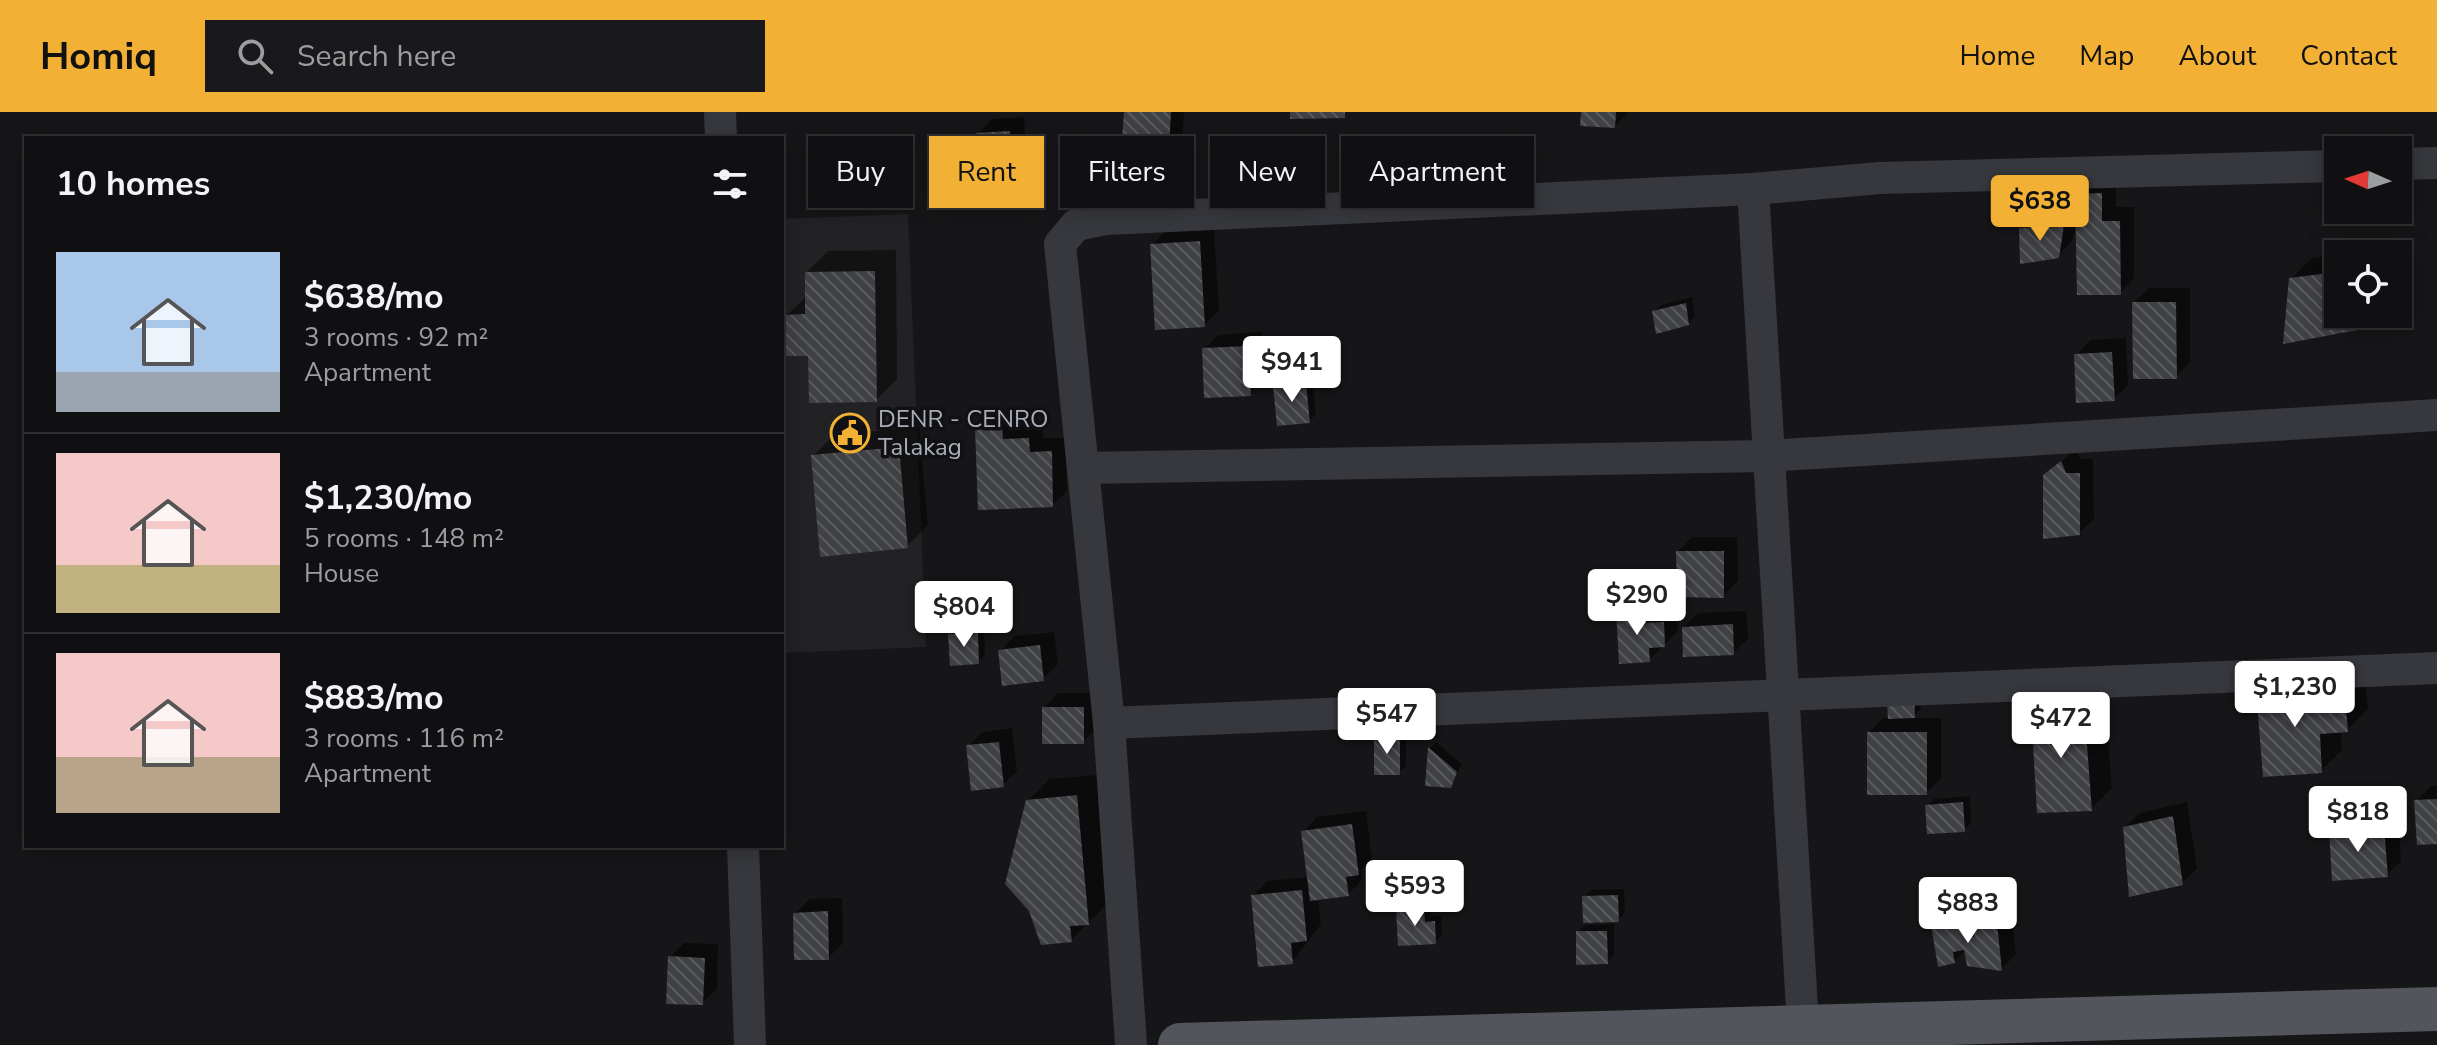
<!DOCTYPE html>
<html lang="en">
<head>
<meta charset="utf-8">
<style>
  body { margin:0; font-family:"Nunito Sans",sans-serif; background:#19191b; color:#f1f3f6; height:100vh; display:flex; flex-direction:column; font-size:30px; white-space:nowrap }
  * { box-sizing:border-box; margin:0 }
  p { font-size:26px; color:#9c9d9f }
  .icon { flex:none; width:44px; height:44px; fill:none; stroke:currentColor; stroke-width:2; stroke-linecap:round; stroke-linejoin:round }
  .map { position:relative; flex:1; overflow:hidden }
  .details { position:absolute; left:24px; top:24px; width:760px; height:712px; display:flex; flex-direction:column; background:#101012; border-radius:0px; box-shadow:0 4px 20px #0003,0 0 0 2px #303032 }
  .details>* { flex:none }
  .top-card { position:absolute; left:808px; top:24px; width:760px; height:72px; display:flex; gap:16px }
  .needle { width:52px; rotate:273deg }
  .controls { position:absolute; left:2324px; top:24px; display:grid; gap:16px }
  .controls a { display:grid; place-items:center; width:88px; height:88px; border-radius:0px; background:#101012; box-shadow:0 4px 20px #0003,0 0 0 2px #303032; font-size:40px }
  .price { position:absolute; translate:-50% -68px; padding:0 18px; border-radius:8px; background:#fff; color:#222; font-size:26px; line-height:52px; filter:drop-shadow(0 2px 4px #0008) }
  .price::after { content:''; position:absolute; left:50%; top:48px; width:24px; height:18px; margin-left:-12px; background:inherit; clip-path:polygon(0 0,100% 0,50% 100%) }
  .price.active { background:#f2b134; color:#111 }
  ul { padding:0; list-style:none }
  li { display:flex; align-items:center; gap:24px; height:200px; padding:0 32px }
  li+li { border-top:2px solid #303032 }
  li span { display:grid; place-items:center; flex:none; width:224px; height:160px; border-radius:0px; color:#555 }
  li>.icon { margin-inline-start:auto }
  span .icon { width:96px; height:96px; fill:#fffc; stroke-width:1 }
  li b { font-size:34px }
  h2 { display:flex; justify-content:space-between; align-items:center; height:96px; padding:0 32px; font-size:34px }
  .chip { padding:0 28px; border-radius:0px; background:#101012; box-shadow:0 4px 20px #0003,0 0 0 2px #303032; font-size:28px; line-height:72px }
  .chip.active { background:#f2b134; color:#111 }
  header { display:flex; align-items:center; gap:48px; box-sizing:border-box; height:112px; padding:0 40px; background:#f2b134; color:#111 }
  header strong { font-size:38px }
  nav { display:flex; gap:44px; margin-inline-start:auto; font-size:28px }
  .search { width:560px; height:72px; background:#19191b; display:flex; align-items:center; gap:20px; box-sizing:border-box; padding:0 28px; border-radius:0px; color:#9c9d9f; font-size:30px }
  .map>svg:first-child { display:block }
  .built { fill:#222225 }
  .shadow { fill:#0007; fill-rule:evenodd }
  .building { fill:url(#building-back-hatch) }
  .lines { fill:none; stroke-linecap:round; stroke-linejoin:round }
  .minor { stroke:#37383d; stroke-width:32 }
  .primary { stroke:#53555c; stroke-width:44 }
  .labels { text-anchor:middle; stroke-width:7; stroke-linejoin:round; paint-order:stroke }
  .poi-label { font-size:24px; fill:#a8adb8; stroke:#111113; text-anchor:start }
</style>
</head>
<body>
<header>
<strong>Homiq</strong>
<div class="search"><svg class="icon" aria-label="search" viewBox="0 0 24 24"><circle cx="10" cy="10" r="6"/><path d="M15 15l6 6"/></svg>Search here</div>
<nav><a>Home</a><a>Map</a><a>About</a><a>Contact</a></nav>
</header>
<div class="map">
<svg width="2437" height="933" viewBox="0 0 2437 933">
  <defs>
    <pattern id="building-back-hatch" width="6" height="6" patternUnits="userSpaceOnUse" patternTransform="scale(2)"><rect width="6" height="6" fill="#404145"/><path d="M-1 5l2 2M0 0l6 6M5-1l2 2" fill="none" stroke="#595a5e"/></pattern>
  </defs>
  <rect width="100%" height="100%" fill="#161618"/>
  <polygon class="built" points="908,102 926,535 782,541 782,107"/>
  <g class="shadow">
    <polygon points="1126,0 1184,0 1180,55 1166,69"/>
    <polygon points="1583,0 1628,0 1615,14"/>
    <polygon points="1024,5 1027,54 1012,69 978,22 992,7"/>
    <polygon points="2091,68 2116,68 2116,95 2134,95 2134,166 2120,181 2077,111 2072,129 2058,144 2021,116 2035,102 2077,99 2077,82"/>
    <polygon points="1214,116 1219,199 1204,213 1152,133 1166,119"/>
    <polygon points="2403,135 2398,190 2398,142 2344,142"/>
    <polygon points="896,138 897,267 876,288 787,203 807,184 807,160 828,139"/>
    <polygon points="2338,143 2338,202 2387,202 2377,212 2285,230 2291,167 2312,146"/>
    <polygon points="2149,176 2190,176 2190,250 2176,265 2134,191"/>
    <polygon points="1692,185 1695,204 1688,211 1654,200 1661,193"/>
    <polygon points="1262,220 1264,268 1250,282 1204,237 1218,223"/>
    <polygon points="2126,226 2128,273 2114,287 2076,243 2091,228"/>
    <polygon points="1312,265 1316,302 1309,309 1275,275 1282,268"/>
    <polygon points="1016,300 1016,313 1043,312 1043,326 1065,326 1067,379 1053,393 977,316 992,301"/>
    <polygon points="919,315 928,413 907,434 813,344 834,323"/>
    <polygon points="2076,337 2080,347 2093,347 2094,407 2079,421 2045,364"/>
    <polygon points="1692,425 1737,425 1738,469 1723,484 1678,440"/>
    <polygon points="1653,482 1654,498 1677,497 1678,519 1649,548 1618,498 1632,483"/>
    <polygon points="1746,499 1748,527 1733,541 1684,515 1698,501"/>
    <polygon points="984,515 985,543 978,550 950,523 957,516"/>
    <polygon points="1054,520 1058,552 1043,567 1000,539 1015,524"/>
    <path d="M2338,552l2,25 26,-2 2,22 -21,21h-6l1,20 -21,21 -63,-81zM2343,585h4l1,16h-4z"/>
    <polygon points="2104,573 2112,676 2091,697 2033,597 2054,576"/>
    <polygon points="1920,574 1921,597 1912,606 1941,606 1941,667 1926,681 1869,621 1883,606 1889,606"/>
    <polygon points="1058,581 1098,581 1098,615 1083,630 1044,596"/>
    <polygon points="1012,616 1017,659 1003,673 968,634 983,620"/>
    <polygon points="1383,618 1406,618 1406,654 1399,661 1376,624"/>
    <polygon points="1436,630 1462,652 1450,674 1427,672 1430,636"/>
    <polygon points="1097,663 1109,790 1071,828 1028,689 1049,667"/>
    <polygon points="2431,674 2437,674 2437,730 2416,689"/>
    <polygon points="1970,684 1971,711 1964,718 1927,694 1934,687"/>
    <polygon points="2187,690 2197,757 2182,771 2125,715 2140,701"/>
    <polygon points="1366,699 1372,747 1361,758 1362,768 1348,782 1318,786 1321,812 1292,850 1253,784 1267,769 1309,765 1303,720 1317,705"/>
    <polygon points="2398,701 2401,749 2387,763 2331,719 2345,705"/>
    <polygon points="1624,777 1625,801 1618,808 1584,785 1591,778"/>
    <polygon points="842,786 843,831 828,846 795,801 810,787"/>
    <polygon points="1430,790 1431,804 1441,803 1442,823 1435,830 1398,798 1405,791"/>
    <polygon points="1978,795 1980,812 1992,800 2011,798 2016,842 2002,856 1966,837 1954,850 1933,814 1948,799"/>
    <polygon points="1614,812 1614,843 1607,850 1578,819 1585,813"/>
    <polygon points="684,831 718,832 717,877 702,891 670,845"/>
  </g>
  <g class="building">
    <polygon points="1124,0 1171,0 1167,72 1119,68"/>
    <polygon points="1290,0 1345,0 1345,6 1290,7"/>
    <polygon points="1581,0 1616,0 1615,16 1580,14"/>
    <polygon points="1010,19 1013,71 980,73 976,21"/>
    <polygon points="2102,81 2102,109 2120,109 2121,183 2077,183 2075,82"/>
    <polygon points="2064,113 2059,146 2020,152 2019,116"/>
    <polygon points="1200,129 1205,215 1155,218 1150,132"/>
    <polygon points="875,159 877,290 809,291 808,244 785,244 785,203 805,202 805,160"/>
    <polygon points="2338,160 2338,202 2379,202 2378,214 2283,232 2289,166"/>
    <polygon points="2132,190 2176,190 2177,267 2133,267"/>
    <polygon points="1686,191 1689,213 1656,222 1652,199"/>
    <polygon points="1248,234 1251,284 1204,286 1202,236"/>
    <polygon points="2112,240 2115,289 2076,291 2074,242"/>
    <polygon points="1306,271 1310,311 1277,314 1273,274"/>
    <polygon points="1002,314 1003,327 1029,326 1030,340 1052,339 1053,395 978,398 975,315"/>
    <polygon points="899,335 908,436 820,445 811,343"/>
    <polygon points="2061,349 2066,361 2080,361 2080,423 2043,427 2043,363"/>
    <polygon points="1676,439 1724,439 1724,486 1677,485"/>
    <polygon points="1639,496 1640,511 1664,510 1665,535 1649,536 1650,550 1619,552 1616,497"/>
    <polygon points="1733,512 1734,543 1683,545 1682,515"/>
    <polygon points="978,521 979,552 950,554 948,522"/>
    <polygon points="1040,533 1044,569 1002,574 998,538"/>
    <polygon points="1886,569 1914,580 1915,606 1888,607"/>
    <polygon points="2318,572 2320,597 2346,595 2348,620 2320,622 2322,661 2263,665 2256,577"/>
    <polygon points="2084,593 2092,699 2037,701 2031,596"/>
    <rect x="1042" y="595" width="42" height="37"/>
    <rect x="1867" y="620" width="60" height="63"/>
    <rect x="1374" y="624" width="26" height="39"/>
    <polygon points="999,630 1004,675 971,679 966,633"/>
    <polygon points="1428,635 1457,660 1451,676 1425,674"/>
    <polygon points="1077,683 1089,813 1070,814 1072,830 1041,833 1029,799 1005,772 1026,688"/>
    <polygon points="2437,687 2437,732 2417,733 2414,688"/>
    <polygon points="1963,690 1965,720 1927,722 1925,693"/>
    <polygon points="2173,704 2183,773 2129,785 2123,715"/>
    <polygon points="1352,712 1359,763 1346,765 1349,784 1310,789 1301,719"/>
    <polygon points="2384,715 2388,765 2332,769 2329,718"/>
    <polygon points="1302,778 1307,829 1291,831 1293,852 1258,855 1251,783"/>
    <polygon points="1618,783 1619,810 1583,811 1582,784"/>
    <polygon points="1424,796 1425,810 1435,809 1436,832 1398,834 1396,797"/>
    <polygon points="828,799 829,848 794,848 793,801"/>
    <polygon points="1964,808 1966,824 1974,825 1976,813 1997,811 2002,859 1967,854 1964,838 1953,840 1955,851 1938,855 1931,813"/>
    <polygon points="1576,819 1607,819 1608,852 1576,853"/>
    <polygon points="668,844 705,846 703,893 666,892"/>
  </g>
  <g class="lines">
    <g class="minor">
      <polyline points="720,0 721,26"/>
      <polyline points="2398,52 2437,51"/>
      <polyline points="1753,77 1803,913"/>
      <polyline points="1083,356 1767,344 2437,303"/>
      <polyline points="1109,611 2437,556"/>
      <polyline points="743,734 750,933"/>
      <polyline points="1131,933 1109,611 1060,132 1076,113 1106,107 1753,77 1880,66 2338,54"/>
    </g>
    <polyline class="primary" points="1180,933 2437,897"/>
  </g>
  <defs>
    <g id="civic-ring" transform="scale(2)"><circle r="9.5" fill="#111113" stroke="#f2b134" stroke-width="1.5"/><path d="M-.6-6.5H3V-4.5H.6V-3L4-1V1h2V6H-6V1h2V-1L-.6-3ZM-1.2 2.5V6h2.4V2.5Z" fill="#f2b134"/></g>
  </defs>
  <g fill-rule="evenodd">
    <use href="#civic-ring" x="850" y="321"/>
  </g>
  <g class="labels">
    <g class="poi-label">
      <text x="878" y="315">DENR - CENRO<tspan x="878" dy="28">Talakag</tspan></text>
    </g>
  </g>
</svg>
<div class="controls">
<a><svg class="needle" viewBox="-14 -14 28 28"><path d="M0-13l5 13h-10z" fill="#e53935"/><path d="M0 13l5-13h-10z" fill="#9c9d9f"/></svg></a>
<a><svg class="icon" aria-label="locate" viewBox="0 0 24 24"><circle cx="12" cy="12" r="6"/><path d="M12 2v4M12 18v4M2 12h4M18 12h4"/></svg></a>
</div>
<b class="price active" style="left:2040px;top:131px">$638</b>
<b class="price" style="left:1292px;top:292px">$941</b>
<b class="price" style="left:1637px;top:525px">$290</b>
<b class="price" style="left:964px;top:537px">$804</b>
<b class="price" style="left:2295px;top:617px">$1,230</b>
<b class="price" style="left:1387px;top:644px">$547</b>
<b class="price" style="left:2061px;top:648px">$472</b>
<b class="price" style="left:2358px;top:742px">$818</b>
<b class="price" style="left:1415px;top:816px">$593</b>
<b class="price" style="left:1968px;top:833px">$883</b>
<div class="top-card">
<a class="chip">Buy</a>
<a class="chip active">Rent</a>
<a class="chip">Filters</a>
<a class="chip">New</a>
<a class="chip">Apartment</a>
</div>
<section class="details">
<h2>10 homes<svg class="icon" aria-label="filters" viewBox="0 0 24 24"><path d="M4 7h16M4 17h16"/><circle cx="9" cy="7" r="2"/><circle cx="15" cy="17" r="2"/></svg></h2>
<ul>
<li><span style="background:linear-gradient(#a9c7e8 75%,#9aa5b1 0)"><svg class="icon" aria-label="home" viewBox="0 0 24 24"><path d="M3 11l9-7 9 7M6 9v11h12V9"/></svg></span><div><b>$638/mo</b><p>3 rooms · 92 m²</p><p>Apartment</p></div></li>
<li><span style="background:linear-gradient(#f6c9c9 70%,#c2b280 0)"><svg class="icon" aria-label="home" viewBox="0 0 24 24"><path d="M3 11l9-7 9 7M6 9v11h12V9"/></svg></span><div><b>$1,230/mo</b><p>5 rooms · 148 m²</p><p>House</p></div></li>
<li><span style="background:linear-gradient(#f6c9c9 65%,#b9a48a 0)"><svg class="icon" aria-label="home" viewBox="0 0 24 24"><path d="M3 11l9-7 9 7M6 9v11h12V9"/></svg></span><div><b>$883/mo</b><p>3 rooms · 116 m²</p><p>Apartment</p></div></li>
</ul>
</section>
</div>
</body>
</html>
